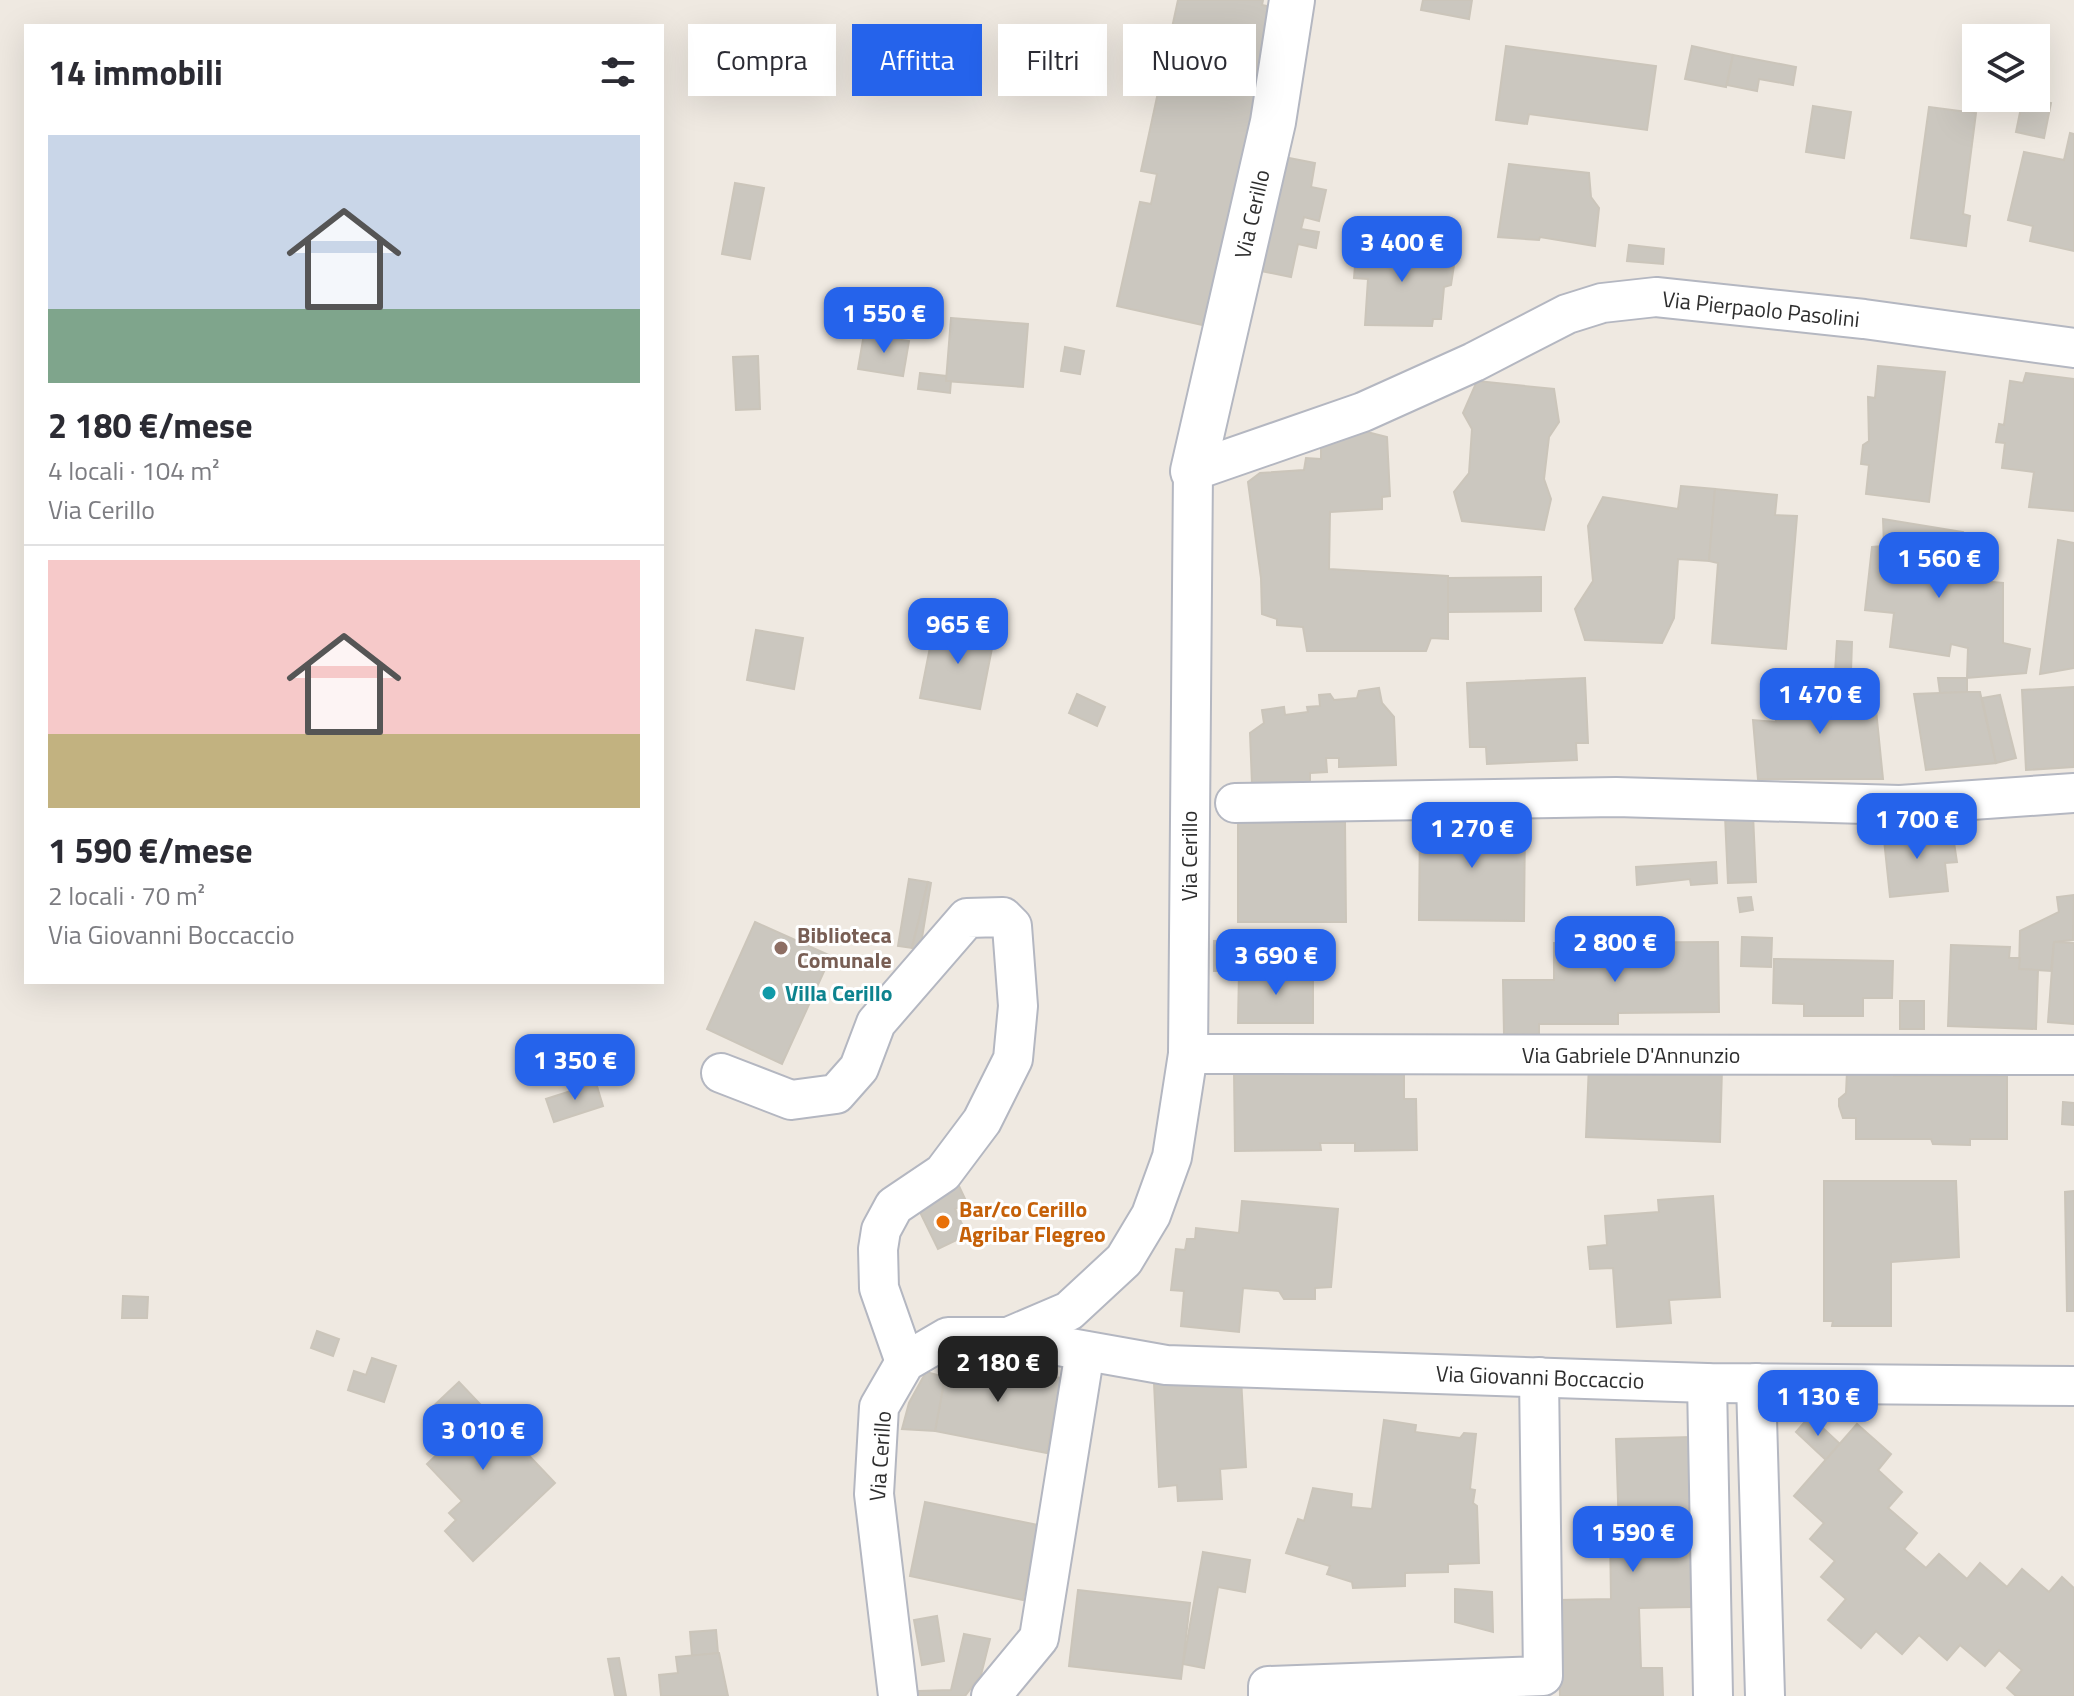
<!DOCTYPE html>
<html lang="it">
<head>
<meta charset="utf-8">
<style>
  body { margin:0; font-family:"Titillium Web",sans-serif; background:#f2f2f3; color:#2b2b33; height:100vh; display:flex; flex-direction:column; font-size:30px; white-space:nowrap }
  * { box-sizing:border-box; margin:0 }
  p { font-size:26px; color:#7c7c81 }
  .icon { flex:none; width:44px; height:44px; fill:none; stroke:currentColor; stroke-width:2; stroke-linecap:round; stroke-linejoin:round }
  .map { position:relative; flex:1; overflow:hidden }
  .panel { position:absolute; left:24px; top:24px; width:640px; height:960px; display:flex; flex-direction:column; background:#fff; border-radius:0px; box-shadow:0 8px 32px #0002 }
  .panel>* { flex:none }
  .banner { position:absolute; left:688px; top:24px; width:760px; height:72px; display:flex; gap:16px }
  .fabs { position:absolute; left:1962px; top:24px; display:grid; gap:16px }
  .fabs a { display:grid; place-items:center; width:88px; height:88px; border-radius:0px; background:#fff; box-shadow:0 8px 32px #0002; font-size:40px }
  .price { position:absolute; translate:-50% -68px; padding:0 18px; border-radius:16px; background:#2563eb; color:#fff; font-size:26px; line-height:52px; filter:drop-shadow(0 2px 4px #0008) }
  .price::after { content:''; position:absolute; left:50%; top:48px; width:24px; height:18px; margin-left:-12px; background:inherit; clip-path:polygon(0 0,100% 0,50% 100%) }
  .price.current { background:#222; color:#fff }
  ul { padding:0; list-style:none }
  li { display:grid; align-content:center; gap:16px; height:424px; padding:0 24px }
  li+li { border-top:2px solid #e1e1e2 }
  li span { display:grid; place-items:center; height:248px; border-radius:0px; color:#555 }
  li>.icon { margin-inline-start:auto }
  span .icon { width:144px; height:144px; fill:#fffc; stroke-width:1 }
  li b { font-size:34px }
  h2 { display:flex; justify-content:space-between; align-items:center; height:96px; padding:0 24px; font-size:34px }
  .chip { padding:0 28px; border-radius:0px; background:#fff; box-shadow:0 8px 32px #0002; font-size:28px; line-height:72px }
  .chip.current { background:#2563eb; color:#fff }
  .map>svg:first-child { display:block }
  .building { fill:#cbc7bf; stroke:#cbc5ba; stroke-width:2 }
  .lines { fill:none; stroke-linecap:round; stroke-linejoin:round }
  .minor-casing { stroke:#b4b7c1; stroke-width:42 }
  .tertiary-casing { stroke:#b4b7c1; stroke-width:48 }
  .minor { stroke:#fff; stroke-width:38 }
  .tertiary { stroke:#fff; stroke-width:44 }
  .education-dot { fill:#8d6e63; stroke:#fff; stroke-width:3 }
  .culture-dot { fill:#0f9aa8; stroke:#fff; stroke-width:3 }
  .food-dot { fill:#e8710a; stroke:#fff; stroke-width:3 }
  .labels { text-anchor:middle; stroke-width:6; stroke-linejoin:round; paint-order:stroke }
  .street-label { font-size:22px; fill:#2e2e2e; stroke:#fff }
  .education-label { font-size:22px; font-weight:bold; fill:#785e54; stroke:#fff; text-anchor:start }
  .culture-label { font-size:22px; font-weight:bold; fill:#0d838f; stroke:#fff; text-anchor:start }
  .food-label { font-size:22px; font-weight:bold; fill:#c56008; stroke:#fff; text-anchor:start }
</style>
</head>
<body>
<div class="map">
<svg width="2074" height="1696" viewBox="0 0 2074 1696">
  <rect width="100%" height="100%" fill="#efe9e1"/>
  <g class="building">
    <polygon points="1178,0 1263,0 1262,5 1276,8 1207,326 1117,306 1140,202 1151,204 1157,174 1141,171"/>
    <polygon points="1423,0 1472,0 1469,19 1421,10"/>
    <polygon points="1506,46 1656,66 1647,130 1529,114 1527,124 1496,120"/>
    <polygon points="1692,46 1733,55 1726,87 1685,79"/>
    <polygon points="1733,55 1796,67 1793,85 1759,79 1757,91 1727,85"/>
    <polygon points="2023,98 2051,103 2044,138 2016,132"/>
    <polygon points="1813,106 1851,112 1844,158 1806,152"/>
    <polygon points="1929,107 1976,113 1963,214 1970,216 1966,246 1911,238"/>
    <polygon points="2070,133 2074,134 2074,251 2030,241 2033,226 2008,220 2024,152 2064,160"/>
    <polygon points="1279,156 1315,163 1311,187 1326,190 1319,221 1304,217 1301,229 1319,232 1316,248 1298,244 1291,277 1256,270"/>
    <polygon points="1509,164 1589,173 1591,197 1599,208 1595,246 1540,237 1539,240 1498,237"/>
    <polygon points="735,183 764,188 750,259 722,254"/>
    <polygon points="1357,241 1446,254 1444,263 1454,265 1451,285 1444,287 1441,319 1433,319 1432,326 1365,325 1368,279 1354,278"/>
    <polygon points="1629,245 1664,249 1663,264 1627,261"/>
    <polygon points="951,318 1028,324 1023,387 946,381"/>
    <polygon points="864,334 909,341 903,376 858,369"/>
    <polygon points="1065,347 1084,351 1080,374 1061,371"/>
    <polygon points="758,356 760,409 736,410 733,357"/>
    <polygon points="1878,366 1945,372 1929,502 1866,494 1869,465 1861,464 1863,445 1869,441 1868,397 1875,398"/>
    <polygon points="920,373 946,376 946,381 951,381 950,393 918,389"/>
    <polygon points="2026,373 2074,379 2074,511 2029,507 2034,472 2002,468 2005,443 1996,442 1999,424 2004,425 2010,381 2023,383"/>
    <polygon points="1477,381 1554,389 1559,422 1549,437 1544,479 1551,499 1544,530 1462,521 1454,492 1469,473 1472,429 1463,413"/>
    <polygon points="1367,432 1387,437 1390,496 1382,497 1382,509 1330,512 1329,569 1448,576 1448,639 1431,638 1426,651 1307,651 1303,627 1277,625 1277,619 1262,614 1261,578 1248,482 1260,473 1304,470 1306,458 1321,459 1321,436"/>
    <polygon points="1681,486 1715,489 1709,561 1678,559 1674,618 1662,643 1585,640 1575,609 1593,581 1588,526 1603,497 1678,509"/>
    <polygon points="1715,489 1777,495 1775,515 1797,516 1786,649 1712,643 1718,563 1709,561"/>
    <polygon points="1883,519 1963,532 1958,579 2003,583 2003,643 2030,649 2026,673 1967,678 1968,648 1951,644 1949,656 1890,647 1894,613 1865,610 1872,547 1884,546"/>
    <polygon points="2058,540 2074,543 2074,668 2040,674"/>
    <polygon points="1541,577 1541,611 1448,612 1448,578"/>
    <polygon points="935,622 995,633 980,709 920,698"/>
    <polygon points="756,630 803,638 794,689 747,680"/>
    <polygon points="1837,641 1852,642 1851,672 1835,672"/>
    <polygon points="1585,678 1588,743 1576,743 1577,760 1487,764 1486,747 1470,747 1467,683"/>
    <polygon points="1938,678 1967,678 1967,692 1940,693"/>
    <polygon points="1773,686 1874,690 1883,779 1758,779 1753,720 1776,722"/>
    <polygon points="2074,687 2074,767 2026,770 2022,690"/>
    <polygon points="1379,688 1382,703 1394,717 1396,765 1339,767 1339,758 1326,758 1327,772 1310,773 1310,782 1252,784 1250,733 1264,723 1262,710 1284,707 1285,715 1308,712 1307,707 1320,706 1319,695 1330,694 1334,700 1357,698 1359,691"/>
    <polygon points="1967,692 1980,692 1996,763 1926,770 1914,694"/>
    <polygon points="1077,694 1105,707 1097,726 1069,713"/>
    <polygon points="2000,695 2016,758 1996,763 1982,698"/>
    <polygon points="1753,814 1756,882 1728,883 1725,816"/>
    <polygon points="1420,820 1525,821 1524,921 1419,920"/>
    <polygon points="1345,822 1346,922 1238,922 1238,823"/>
    <polygon points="1923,826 1924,839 1953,836 1957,862 1945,863 1948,891 1890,897 1883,830"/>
    <polygon points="1716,862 1717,883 1691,885 1690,879 1637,885 1636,867"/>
    <polygon points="909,879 928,882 912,948 898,946"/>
    <polygon points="928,882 931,883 920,950 912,948"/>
    <polygon points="2074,895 2073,940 2054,942 2051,971 2019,969 2020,931 2059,912 2057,897"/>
    <polygon points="1751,897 1753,910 1740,912 1738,898"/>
    <polygon points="755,922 831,956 782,1064 707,1029"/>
    <polygon points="1742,937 1772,938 1771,967 1741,966"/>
    <polygon points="1244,940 1244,971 1214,971 1214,941"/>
    <polygon points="1718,942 1719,1012 1618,1013 1618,1024 1539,1024 1539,1034 1504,1034 1503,980 1554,980 1554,943"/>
    <polygon points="2054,942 2074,943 2074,1024 2048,1022"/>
    <polygon points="1951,945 2010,947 2009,958 2020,958 2019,969 2038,970 2036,1029 1948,1026"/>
    <polygon points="1774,959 1893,961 1892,998 1863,998 1863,1016 1804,1016 1804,1004 1773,1003"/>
    <polygon points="1239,971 1313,971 1313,1023 1238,1023"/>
    <rect x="1900" y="1001" width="24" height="28"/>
    <polygon points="1589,1064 1722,1068 1720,1142 1586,1137"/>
    <polygon points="1404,1069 1404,1099 1416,1099 1417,1150 1355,1151 1355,1143 1320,1143 1321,1150 1235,1151 1234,1071"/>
    <polygon points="1847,1071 1894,1071 1894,1076 2007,1076 2007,1139 1970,1139 1970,1145 1933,1144 1931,1139 1856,1139 1856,1118 1843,1118 1839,1106 1839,1099 1846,1093"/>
    <polygon points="596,1083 603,1106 554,1122 546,1099"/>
    <polygon points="2063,1102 2074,1103 2074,1125 2062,1124"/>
    <polygon points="1824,1181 1956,1181 1959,1257 1891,1262 1891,1326 1832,1326 1833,1321 1824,1321"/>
    <polygon points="958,1184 967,1203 955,1209 967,1235 938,1249 916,1204"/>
    <polygon points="2074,1191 2074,1311 2067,1311 2065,1192"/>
    <polygon points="1713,1196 1720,1297 1669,1300 1671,1323 1617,1327 1613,1268 1590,1269 1588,1247 1607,1245 1605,1216 1659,1212 1658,1200"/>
    <polygon points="1242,1201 1338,1209 1331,1287 1315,1288 1315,1299 1284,1299 1279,1291 1243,1288 1239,1332 1181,1326 1184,1291 1171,1290 1176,1249 1185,1250 1187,1239 1195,1239 1196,1228 1239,1233"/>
    <polygon points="123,1296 148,1297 147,1318 122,1318"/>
    <polygon points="317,1331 339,1339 333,1356 311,1348"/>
    <polygon points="949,1355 1061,1378 1047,1453 935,1431"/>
    <polygon points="372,1358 396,1366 384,1402 348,1390 354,1371 366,1375"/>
    <polygon points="926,1372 945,1377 935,1431 902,1429 909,1403"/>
    <polygon points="1241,1378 1246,1467 1220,1469 1222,1499 1178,1501 1177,1485 1159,1487 1154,1383"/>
    <polygon points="459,1382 555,1483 473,1561 445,1531 456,1520 449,1513 462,1501 427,1464 452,1440 426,1413"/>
    <polygon points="1810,1416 1840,1444 1826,1460 1796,1432"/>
    <polygon points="1384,1420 1416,1425 1415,1432 1460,1438 1464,1433 1476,1434 1470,1489 1475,1490 1473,1503 1477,1506 1479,1563 1448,1564 1448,1572 1405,1573 1405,1586 1353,1588 1352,1582 1327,1574 1330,1566 1286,1553 1298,1519 1304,1521 1313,1488 1352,1494 1351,1507 1372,1509"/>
    <polygon points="1857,1424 1891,1454 1878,1470 1902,1492 1888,1508 1917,1533 1904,1549 1926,1568 1939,1554 1967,1579 1980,1563 2007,1587 2022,1569 2049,1592 2062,1577 2074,1588 2074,1696 2016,1696 2007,1688 2022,1670 1999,1650 1985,1666 1960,1645 1947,1660 1919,1635 1902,1654 1876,1631 1861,1648 1828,1620 1846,1599 1821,1577 1835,1561 1810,1539 1824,1523 1794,1496"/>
    <polygon points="1691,1437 1691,1607 1639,1608 1641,1668 1662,1668 1663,1696 1560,1696 1558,1600 1611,1599 1610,1532 1619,1531 1616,1439"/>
    <polygon points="925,1502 1038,1525 1023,1600 910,1576"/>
    <polygon points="1203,1552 1250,1560 1245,1592 1218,1587 1204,1668 1183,1664"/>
    <polygon points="1455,1589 1492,1592 1493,1632 1455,1622"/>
    <polygon points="1078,1590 1190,1603 1181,1679 1069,1666"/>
    <polygon points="937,1616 944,1661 922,1665 914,1620"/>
    <polygon points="716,1630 718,1653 692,1656 690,1632"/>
    <polygon points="964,1634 990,1639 981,1675 965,1696 919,1696 919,1691 951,1690"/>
    <polygon points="719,1653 728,1696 661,1696 659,1675 678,1673 676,1657"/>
    <polygon points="619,1658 626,1696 615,1696 608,1659"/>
  </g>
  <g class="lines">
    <g class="minor-casing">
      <g id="minor">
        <polyline points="1235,803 1616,797 1900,805 2074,793"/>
        <polyline points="1188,1054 2074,1055"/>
        <polyline points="721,1073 791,1100 836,1094 859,1068 876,1023 967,918 1003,917 1012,926 1018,1006 1013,1059 982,1121 943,1173 894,1206 881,1230 878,1249 879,1288 905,1362"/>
        <polyline points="1008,1337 1166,1365 1707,1383 2074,1386"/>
        <polyline points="1707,1383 1713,1696"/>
        <polyline points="1756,1383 1765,1696"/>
        <polyline points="898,1696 874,1494 879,1407 905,1362 948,1337 1008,1337 1069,1311 1124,1260 1151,1215 1172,1157 1188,1054 1193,471 1363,412 1474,362 1567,314 1602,303 1656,297 1864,319 2074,348"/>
        <polyline points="991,1696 1039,1638 1085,1351"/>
        <polyline points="1268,1696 1268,1686 1543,1676 1539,1377"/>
      </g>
    </g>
    <g class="tertiary-casing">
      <polyline id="tertiary" points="1193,471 1273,122 1292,0"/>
    </g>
    <use href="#minor" class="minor"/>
    <use href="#tertiary" class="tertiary"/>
  </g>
  <circle class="education-dot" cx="781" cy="948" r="8"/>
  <circle class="culture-dot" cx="769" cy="993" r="8"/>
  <circle class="food-dot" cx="943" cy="1222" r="8"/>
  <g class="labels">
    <g class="street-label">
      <text transform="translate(1252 214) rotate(-77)" y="8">Via Cerillo</text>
      <text transform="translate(1761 309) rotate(6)" y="8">Via Pierpaolo Pasolini</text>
      <text transform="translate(1189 856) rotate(-90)" y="8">Via Cerillo</text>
      <text x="1631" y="1063">Via Gabriele D'Annunzio</text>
      <text transform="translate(1540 1377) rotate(2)" y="8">Via Giovanni Boccaccio</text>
      <text transform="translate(880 1456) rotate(-86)" y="8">Via Cerillo</text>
    </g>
    <g class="education-label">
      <text x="797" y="943">Biblioteca<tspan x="797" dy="25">Comunale</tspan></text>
    </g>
    <g class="culture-label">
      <text x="785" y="1001">Villa Cerillo</text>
    </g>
    <g class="food-label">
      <text x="959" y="1217">Bar/co Cerillo<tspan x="959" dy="25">Agribar Flegreo</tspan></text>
    </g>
  </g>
</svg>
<div class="fabs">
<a><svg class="icon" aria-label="layers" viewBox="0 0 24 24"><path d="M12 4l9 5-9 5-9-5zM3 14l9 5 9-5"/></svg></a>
</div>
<b class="price" style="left:1402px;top:284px">3 400 €</b>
<b class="price" style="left:884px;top:355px">1 550 €</b>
<b class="price" style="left:1939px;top:600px">1 560 €</b>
<b class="price" style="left:958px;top:666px">965 €</b>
<b class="price" style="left:1820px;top:736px">1 470 €</b>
<b class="price" style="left:1917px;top:861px">1 700 €</b>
<b class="price" style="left:1472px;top:870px">1 270 €</b>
<b class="price" style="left:1615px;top:984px">2 800 €</b>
<b class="price" style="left:1276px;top:997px">3 690 €</b>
<b class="price" style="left:575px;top:1102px">1 350 €</b>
<b class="price current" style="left:998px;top:1404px">2 180 €</b>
<b class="price" style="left:1818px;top:1438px">1 130 €</b>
<b class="price" style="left:483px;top:1472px">3 010 €</b>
<b class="price" style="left:1633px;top:1574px">1 590 €</b>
<div class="banner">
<a class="chip">Compra</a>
<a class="chip current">Affitta</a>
<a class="chip">Filtri</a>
<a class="chip">Nuovo</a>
</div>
<section class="panel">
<h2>14 immobili<svg class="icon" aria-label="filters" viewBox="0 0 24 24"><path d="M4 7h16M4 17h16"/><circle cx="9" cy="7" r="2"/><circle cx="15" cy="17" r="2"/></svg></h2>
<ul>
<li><span style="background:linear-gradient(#c9d6e8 70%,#7fa58c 0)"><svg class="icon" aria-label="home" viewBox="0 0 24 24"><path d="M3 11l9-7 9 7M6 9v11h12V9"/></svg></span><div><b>2 180 €/mese</b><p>4 locali · 104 m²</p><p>Via Cerillo</p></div></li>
<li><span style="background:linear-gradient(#f6c9c9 70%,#c2b280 0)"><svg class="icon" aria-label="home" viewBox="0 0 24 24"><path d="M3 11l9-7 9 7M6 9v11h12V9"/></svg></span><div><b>1 590 €/mese</b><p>2 locali · 70 m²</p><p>Via Giovanni Boccaccio</p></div></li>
</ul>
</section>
</div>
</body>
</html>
